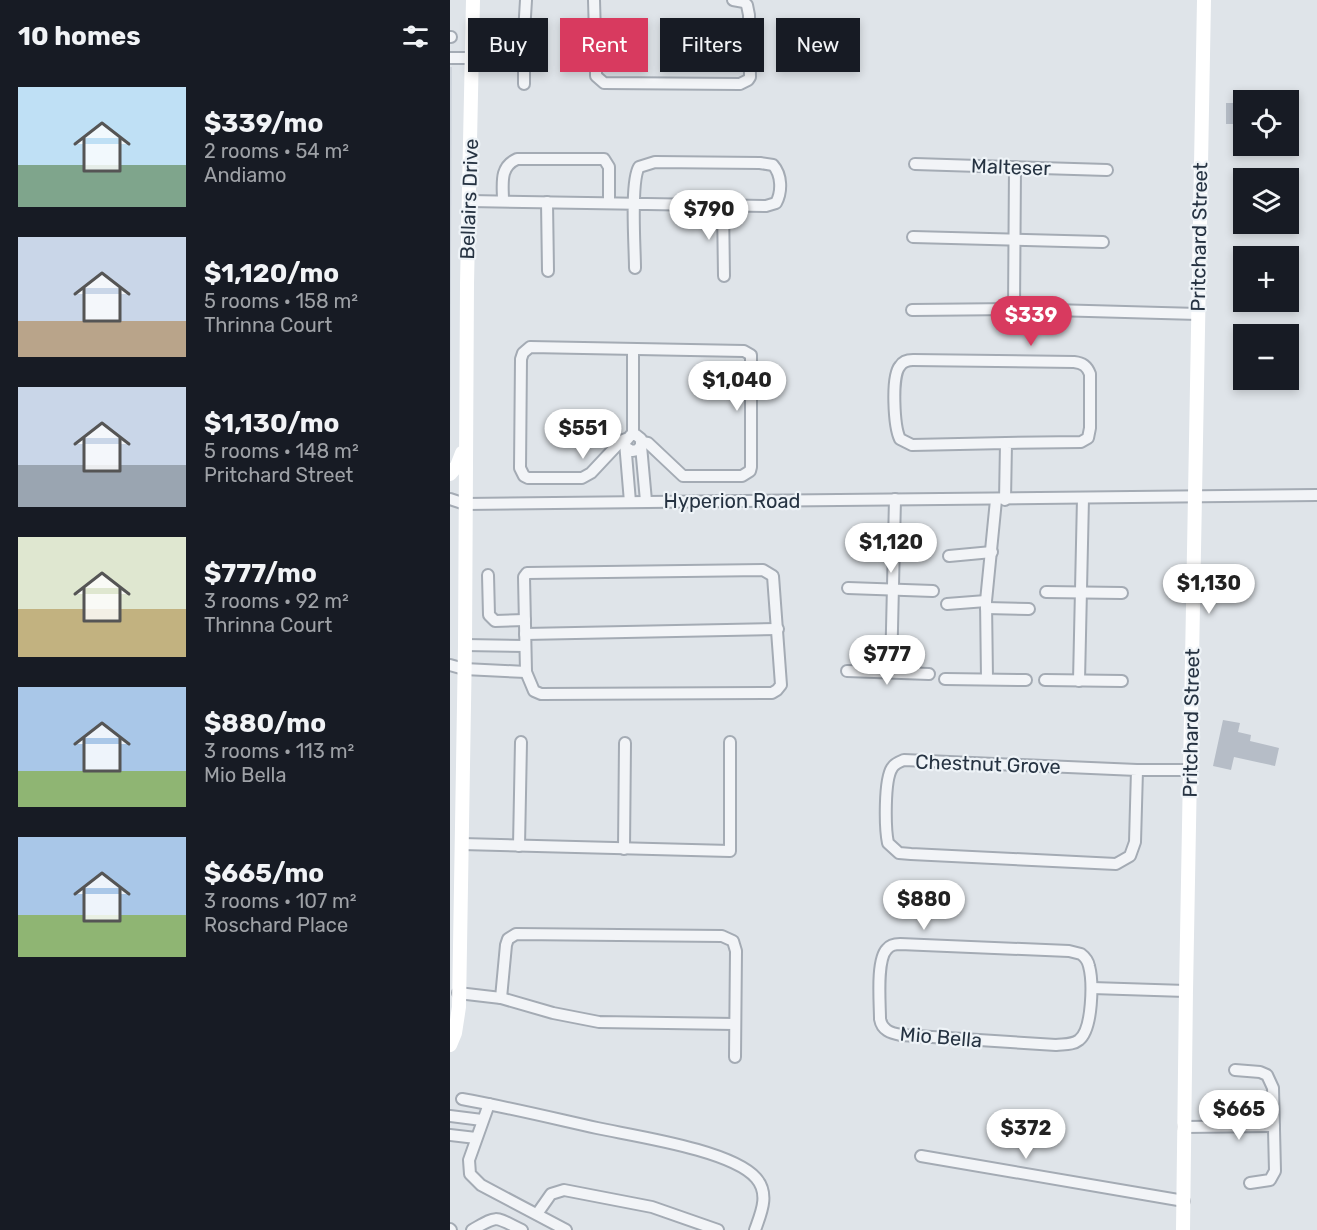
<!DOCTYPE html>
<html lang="en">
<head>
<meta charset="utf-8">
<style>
  body { margin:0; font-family:Rubik,sans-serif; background:#20242c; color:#f1f3f6; height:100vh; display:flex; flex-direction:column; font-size:22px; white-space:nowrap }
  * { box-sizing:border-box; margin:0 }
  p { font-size:20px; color:#9ea1a6 }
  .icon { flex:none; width:33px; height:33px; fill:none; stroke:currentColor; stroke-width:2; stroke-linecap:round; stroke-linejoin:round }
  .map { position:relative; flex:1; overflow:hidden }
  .details { display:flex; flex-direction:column; background:#171b24; width:450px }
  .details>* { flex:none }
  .banner { position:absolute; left:18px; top:18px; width:570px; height:54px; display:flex; gap:12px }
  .buttons { position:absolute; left:783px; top:90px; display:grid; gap:12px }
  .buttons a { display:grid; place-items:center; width:66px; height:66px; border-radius:0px; background:#171b24; box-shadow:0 3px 9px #0003; font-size:30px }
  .price { position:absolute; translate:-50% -51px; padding:0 14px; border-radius:21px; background:#fff; color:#222; font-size:20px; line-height:39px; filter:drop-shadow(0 2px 3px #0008) }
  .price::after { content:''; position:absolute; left:50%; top:36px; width:18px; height:14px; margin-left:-9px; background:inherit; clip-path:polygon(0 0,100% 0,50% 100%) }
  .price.active { background:#d83a5f; color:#fff }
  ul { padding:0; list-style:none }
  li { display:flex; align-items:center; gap:18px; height:150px; padding:0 18px }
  li span { display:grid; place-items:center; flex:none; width:168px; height:120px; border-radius:0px; color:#555 }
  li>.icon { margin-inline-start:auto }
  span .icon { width:72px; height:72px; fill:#fffc; stroke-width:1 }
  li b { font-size:26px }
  h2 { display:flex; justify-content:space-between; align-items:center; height:72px; padding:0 18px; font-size:26px }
  .chip { padding:0 21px; border-radius:0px; background:#171b24; box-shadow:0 3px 9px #0003; font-size:21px; line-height:54px }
  .chip.active { background:#d83a5f; color:#fff }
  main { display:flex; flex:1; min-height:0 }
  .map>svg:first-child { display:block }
  .built { fill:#cdd3db }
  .building { fill:#b6bdc7 }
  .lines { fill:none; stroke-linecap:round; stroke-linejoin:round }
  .street-casing { stroke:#a4abb4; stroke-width:14 }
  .street { stroke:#f2f4f7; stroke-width:10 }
  .secondary { stroke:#fff; stroke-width:14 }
  .labels { text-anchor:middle; stroke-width:4.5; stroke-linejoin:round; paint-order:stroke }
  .street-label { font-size:20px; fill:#263342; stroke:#eef3f7 }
</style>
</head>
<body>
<main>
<section class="details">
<h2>10 homes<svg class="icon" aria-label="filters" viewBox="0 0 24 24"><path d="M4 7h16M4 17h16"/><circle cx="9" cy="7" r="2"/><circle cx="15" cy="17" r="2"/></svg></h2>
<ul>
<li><span style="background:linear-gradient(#bfe0f5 65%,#7fa58c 0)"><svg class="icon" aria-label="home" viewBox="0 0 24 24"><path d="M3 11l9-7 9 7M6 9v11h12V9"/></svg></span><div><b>$339/mo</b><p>2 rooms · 54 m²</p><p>Andiamo</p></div></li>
<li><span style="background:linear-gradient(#c9d6e8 70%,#b9a48a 0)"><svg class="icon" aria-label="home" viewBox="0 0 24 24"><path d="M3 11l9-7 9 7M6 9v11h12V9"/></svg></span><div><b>$1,120/mo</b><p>5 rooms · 158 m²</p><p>Thrinna Court</p></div></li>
<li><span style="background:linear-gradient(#c9d6e8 65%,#9aa5b1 0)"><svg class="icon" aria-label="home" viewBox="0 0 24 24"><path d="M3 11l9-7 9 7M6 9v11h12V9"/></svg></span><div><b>$1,130/mo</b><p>5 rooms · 148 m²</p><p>Pritchard Street</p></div></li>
<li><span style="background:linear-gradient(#dfe7d0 60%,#c2b280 0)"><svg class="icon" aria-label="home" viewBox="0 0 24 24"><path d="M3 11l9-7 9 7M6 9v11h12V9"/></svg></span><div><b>$777/mo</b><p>3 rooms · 92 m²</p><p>Thrinna Court</p></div></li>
<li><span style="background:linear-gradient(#a9c7e8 70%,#8fb573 0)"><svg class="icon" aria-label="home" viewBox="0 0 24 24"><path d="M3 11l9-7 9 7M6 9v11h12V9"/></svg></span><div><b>$880/mo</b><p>3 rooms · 113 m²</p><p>Mio Bella</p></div></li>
<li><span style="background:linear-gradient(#a9c7e8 65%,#8fb573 0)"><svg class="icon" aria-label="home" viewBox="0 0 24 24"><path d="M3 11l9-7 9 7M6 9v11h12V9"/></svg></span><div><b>$665/mo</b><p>3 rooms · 107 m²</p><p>Roschard Place</p></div></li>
</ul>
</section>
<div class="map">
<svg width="867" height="1230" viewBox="0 0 867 1230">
  <rect width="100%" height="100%" fill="#dfe4e9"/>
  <polygon class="built" points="0,67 2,67 0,456"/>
  <g class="building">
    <rect x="776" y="103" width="18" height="21"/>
    <polygon points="773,720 790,723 788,732 801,735 800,741 829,748 825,766 784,757 781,770 763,766"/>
  </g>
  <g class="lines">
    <g class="street-casing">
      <g id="street">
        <polyline points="144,0 146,70 146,76 154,83 290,84 298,80 300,77 299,15 297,5 294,2 283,0"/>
        <polyline points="23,33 74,33 76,0"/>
        <polyline points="0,37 1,37"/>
        <polyline points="0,58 22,58"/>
        <polyline points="74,84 74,33"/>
        <polyline points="465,164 657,170"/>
        <path d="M20,201c99,2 197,3 296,5l10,-3c6,-11 6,-28 -3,-38l-13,-2 -105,-1 -16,5c-9,15 -4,80 -4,101"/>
        <path d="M53,201c0,-17 -4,-34 14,-42h87l5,8v36"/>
        <polyline points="97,202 98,271"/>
        <polyline points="273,205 274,276"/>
        <polyline points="463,237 653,242"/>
        <polyline points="564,309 565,167"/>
        <polyline points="462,310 564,309 748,314"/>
        <polyline points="183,349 183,434"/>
        <polyline points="176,439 171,441 141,473 132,478 78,478 74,476 70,468 71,359 73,353 80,347 294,351 301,355 301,467 300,471 292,476 233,476 198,443 192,442"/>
        <polyline points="191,446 196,501"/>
        <polyline points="177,448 182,451 187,450 191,446 191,439 186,435 181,435 175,442 180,502"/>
        <polyline points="0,499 15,504 867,495"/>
        <path d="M555,500l1,-57 75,-1 7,-4 2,-10v-54c-3,-8 -7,-11 -16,-12l-161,-2c-5,0 -10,1 -13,6 -9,10 -6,61 0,73l12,6 94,-2"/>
        <polyline points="499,556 542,552"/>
        <polygon points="313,570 323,576 331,685 327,690 322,693 91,694 84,691 76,672 74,577 77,573"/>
        <polyline points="38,575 39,615 45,621 75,620"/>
        <polyline points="398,588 483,591"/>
        <polyline points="596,592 672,593"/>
        <polyline points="497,604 536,601"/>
        <polyline points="536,608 579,609"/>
        <polyline points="75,634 328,629"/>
        <polyline points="15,645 75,646"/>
        <polyline points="0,665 14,669 76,672"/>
        <polyline points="397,671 479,674"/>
        <polyline points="441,672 445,499"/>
        <polyline points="495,679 576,680"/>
        <polyline points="537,679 536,601 546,500"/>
        <polyline points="595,680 672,681"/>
        <polyline points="629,681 633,498"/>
        <path d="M687,770l-2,72 -5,14 -14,8 -205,-10 -12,-1 -11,-10c-3,-14 -4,-63 4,-75 3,-5 7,-6 12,-8l233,10h54"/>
        <polyline points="12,844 280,851 280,742"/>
        <polyline points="69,846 71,742"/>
        <polyline points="174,849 175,743"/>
        <path d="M450,944l169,7 12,3c4,3 7,7 8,12 4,15 4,63 -10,74 -6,5 -15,4 -23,5l-155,-10c-11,-2 -19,-5 -21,-16 0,-16 -4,-59 7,-70 3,-4 8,-5 13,-5z"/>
        <polyline points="642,988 736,991"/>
        <polyline points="8,993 51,998 103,1013 149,1022 285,1024"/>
        <polyline points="51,998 56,945 58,939 66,934 272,936 283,941 286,951 285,1057"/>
        <polyline points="785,1070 810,1072 817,1075 823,1088 825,1171 820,1180 800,1183"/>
        <path d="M12,1099c45,8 90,19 135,29 37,8 135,22 159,50 14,16 5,35 -1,52"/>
        <polyline points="39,1104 19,1160 20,1174 31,1185 116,1230"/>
        <polyline points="0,1116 32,1120"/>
        <polyline points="734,1127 824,1126"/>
        <polyline points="0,1135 26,1138"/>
        <polyline points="471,1156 734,1201"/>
        <polyline points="87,1214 101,1194 114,1190 202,1207 268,1230"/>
        <polyline points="0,1229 1,1230"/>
        <path d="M22,1230c27,-15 21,-14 50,0"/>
      </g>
    </g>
    <use href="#street" class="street"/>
    <g class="secondary">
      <polyline points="0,474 7,466 12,453"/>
      <polyline points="0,1045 5,1033 9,1007 15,645 17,284 23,0"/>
      <polyline points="733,1230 736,991 754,0"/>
    </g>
  </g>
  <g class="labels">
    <g class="street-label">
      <text transform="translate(561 167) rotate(2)" y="7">Malteser</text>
      <text transform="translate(19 199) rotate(-88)" y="7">Bellairs Drive</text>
      <text transform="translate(749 237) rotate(-89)" y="7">Pritchard Street</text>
      <text x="282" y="508">Hyperion Road</text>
      <text transform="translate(741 723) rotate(-89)" y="7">Pritchard Street</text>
      <text transform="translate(538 764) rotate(2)" y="7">Chestnut Grove</text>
      <text transform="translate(491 1037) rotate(5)" y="7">Mio Bella</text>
    </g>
  </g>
</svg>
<div class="buttons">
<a><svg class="icon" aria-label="locate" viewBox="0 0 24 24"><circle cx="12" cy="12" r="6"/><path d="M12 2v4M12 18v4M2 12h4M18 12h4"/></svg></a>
<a><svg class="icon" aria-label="layers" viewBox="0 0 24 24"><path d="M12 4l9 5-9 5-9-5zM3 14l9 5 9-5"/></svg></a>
<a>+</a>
<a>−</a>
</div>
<b class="price" style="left:259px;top:241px">$790</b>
<b class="price active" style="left:581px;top:347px">$339</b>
<b class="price" style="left:287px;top:412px">$1,040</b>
<b class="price" style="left:133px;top:460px">$551</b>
<b class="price" style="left:441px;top:574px">$1,120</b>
<b class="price" style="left:759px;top:615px">$1,130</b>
<b class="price" style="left:437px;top:686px">$777</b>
<b class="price" style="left:474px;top:931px">$880</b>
<b class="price" style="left:789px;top:1141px">$665</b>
<b class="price" style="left:576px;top:1160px">$372</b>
<div class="banner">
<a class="chip">Buy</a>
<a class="chip active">Rent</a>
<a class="chip">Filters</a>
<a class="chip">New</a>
</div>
</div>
</main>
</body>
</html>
